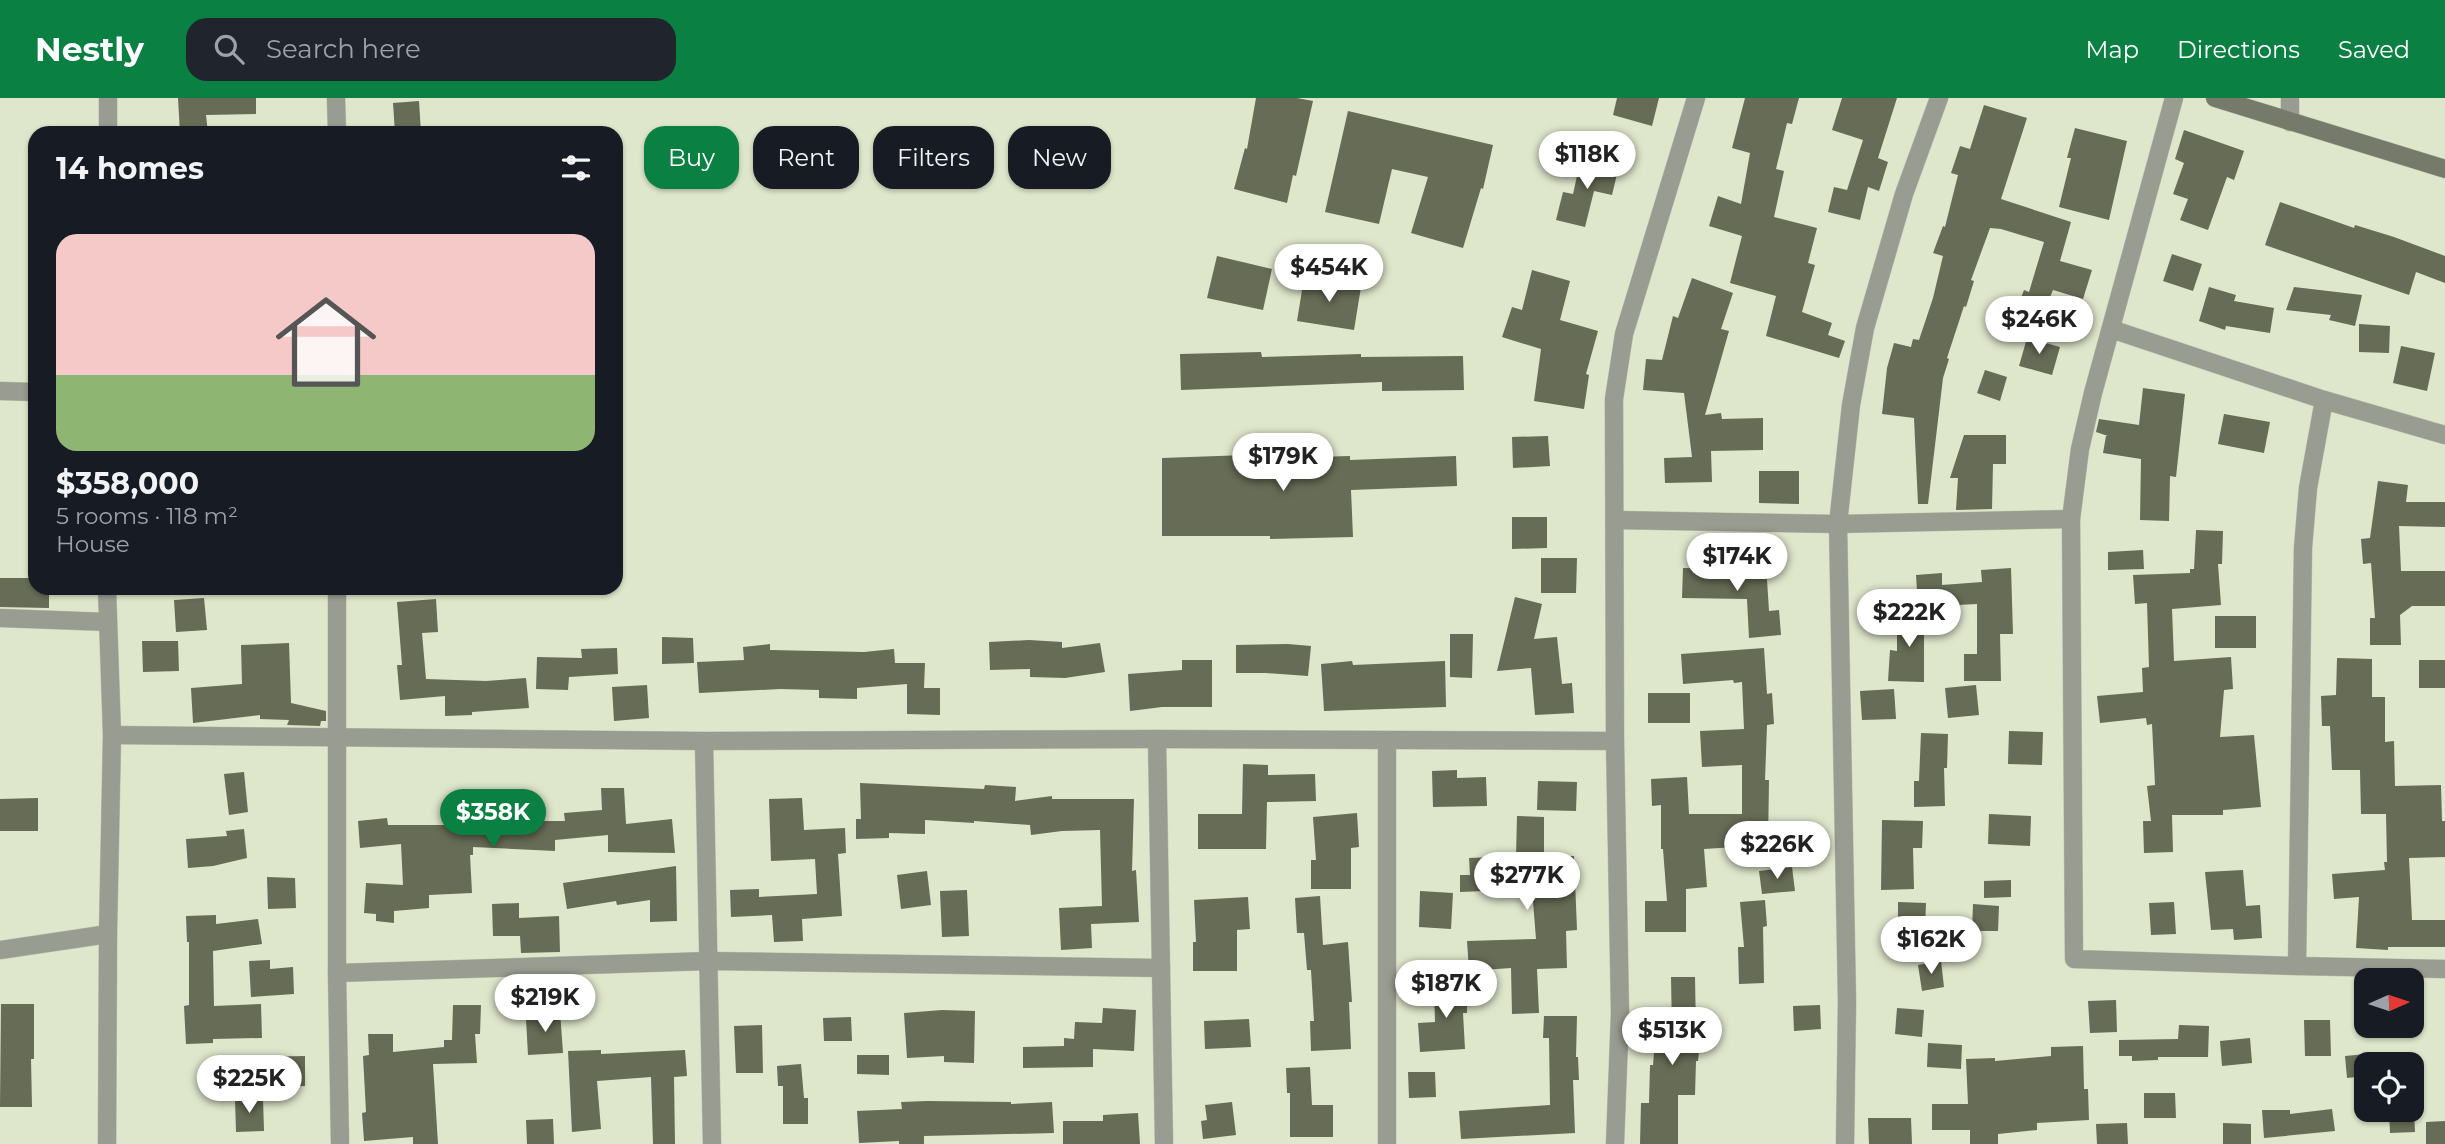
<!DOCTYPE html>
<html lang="en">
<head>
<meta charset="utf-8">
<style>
  body { margin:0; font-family:Montserrat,sans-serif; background:#20242c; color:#f1f3f6; height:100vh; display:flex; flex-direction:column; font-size:26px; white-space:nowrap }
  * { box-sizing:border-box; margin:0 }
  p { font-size:23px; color:#9ea1a6 }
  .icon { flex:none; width:38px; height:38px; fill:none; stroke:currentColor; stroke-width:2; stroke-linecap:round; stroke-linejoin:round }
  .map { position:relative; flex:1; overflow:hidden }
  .sheet { position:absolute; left:28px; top:28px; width:595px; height:469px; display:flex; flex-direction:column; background:#171b24; border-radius:21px; box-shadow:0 2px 5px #0004 }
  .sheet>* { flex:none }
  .top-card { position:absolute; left:644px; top:28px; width:665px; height:63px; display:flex; gap:14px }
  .needle { width:46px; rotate:87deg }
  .controls { position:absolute; left:2354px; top:870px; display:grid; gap:14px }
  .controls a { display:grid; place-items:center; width:70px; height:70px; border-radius:14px; background:#171b24; box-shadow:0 2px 5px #0004; font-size:35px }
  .price { position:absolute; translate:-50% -60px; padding:0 16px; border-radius:24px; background:#fff; color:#222; font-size:23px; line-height:46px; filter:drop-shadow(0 2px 4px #0008) }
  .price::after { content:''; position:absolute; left:50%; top:42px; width:21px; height:16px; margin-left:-10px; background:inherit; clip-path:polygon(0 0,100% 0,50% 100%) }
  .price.active { background:#0b8043; color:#fff }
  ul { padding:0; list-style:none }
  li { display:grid; align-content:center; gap:14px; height:371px; padding:0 28px }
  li+li { border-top:2px solid #363941 }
  li span { display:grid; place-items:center; height:217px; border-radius:21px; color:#555 }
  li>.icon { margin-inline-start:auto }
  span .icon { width:126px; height:126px; fill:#fffc; stroke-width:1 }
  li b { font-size:30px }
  h2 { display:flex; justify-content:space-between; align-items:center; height:84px; padding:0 28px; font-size:30px }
  .tag { padding:0 24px; border-radius:21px; background:#171b24; box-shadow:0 2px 5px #0004; font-size:24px; line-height:63px }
  .tag.active { background:#0b8043; color:#fff }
  header { display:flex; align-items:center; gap:42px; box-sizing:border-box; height:98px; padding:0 35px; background:#0b8043; color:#fff }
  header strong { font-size:33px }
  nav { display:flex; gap:38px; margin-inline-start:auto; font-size:24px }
  .search { width:490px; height:63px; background:#20242c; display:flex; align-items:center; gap:18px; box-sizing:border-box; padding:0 24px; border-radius:21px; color:#9ea1a6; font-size:26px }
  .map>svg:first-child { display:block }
  .building { fill:#666c55 }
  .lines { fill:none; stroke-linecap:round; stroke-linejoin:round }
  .street-casing { stroke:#bcc3ab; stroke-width:19 }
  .secondary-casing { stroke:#bcc3ab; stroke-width:19 }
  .street { stroke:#999c91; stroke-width:18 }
  .secondary { stroke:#757a6a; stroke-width:18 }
</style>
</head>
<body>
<header>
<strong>Nestly</strong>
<div class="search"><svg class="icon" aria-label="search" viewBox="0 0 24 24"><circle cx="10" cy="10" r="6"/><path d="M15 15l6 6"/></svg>Search here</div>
<nav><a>Map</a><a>Directions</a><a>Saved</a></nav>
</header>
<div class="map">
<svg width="2445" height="1046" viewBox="0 0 2445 1046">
  <rect width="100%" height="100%" fill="#dee6cb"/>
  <g class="building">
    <polygon points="178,0 256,0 256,16 206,17 208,35 180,35"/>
    <polygon points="1256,0 1297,0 1313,3 1296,78 1293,77 1287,105 1234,91 1245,50 1247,51"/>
    <polygon points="1617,0 1659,0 1652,28 1613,17"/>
    <polygon points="1745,0 1799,0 1792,26 1787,25 1776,71 1784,73 1774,119 1817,130 1808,165 1815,167 1802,214 1832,225 1828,237 1845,243 1839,260 1766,238 1776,198 1730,185 1742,138 1709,128 1718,98 1741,106 1750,55 1732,50"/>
    <polygon points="1842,0 1897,0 1878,60 1888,64 1879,93 1868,89 1860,122 1828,114 1834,89 1847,92 1863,42 1832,32"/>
    <polygon points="419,3 421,35 395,35 393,5"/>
    <polygon points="1984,7 2027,20 2001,101 2071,124 2060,163 2092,172 2083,201 2053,192 2037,230 2013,220 2024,192 2029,194 2044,144 2001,131 1990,130 1971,182 1974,183 1966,209 1964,208 1947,260 1949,261 1943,280 1928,406 1918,406 1914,320 1882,316 1887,270 1894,245 1911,249 1913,241 1919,242 1933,200 1943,158 1933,155 1943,128 1945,129 1958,77 1951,75 1960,48 1970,51"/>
    <polygon points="1348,13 1493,47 1483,91 1481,90 1463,150 1411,135 1428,79 1392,71 1379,126 1325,114"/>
    <polygon points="2075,30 2127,43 2109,122 2059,109 2071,60 2067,60"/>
    <polygon points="2184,32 2244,53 2234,82 2227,79 2208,132 2180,122 2188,101 2173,96 2184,65 2175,61"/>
    <polygon points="1581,60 1619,68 1612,97 1594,93 1585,129 1556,122 1563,94 1573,96"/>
    <polygon points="2280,104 2354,130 2355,127 2394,139 2445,158 2445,185 2416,174 2409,197 2265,147"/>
    <polygon points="2172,156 2202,166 2193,193 2163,183"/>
    <polygon points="1217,158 1272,171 1263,212 1207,200"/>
    <polygon points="1532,172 1570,183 1560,222 1598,233 1586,276 1589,277 1584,311 1534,303 1541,251 1502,239 1512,209 1522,212"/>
    <polygon points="1304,180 1361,189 1354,232 1297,223"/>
    <polygon points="1692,180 1733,195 1721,231 1729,233 1705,317 1721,315 1722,321 1763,320 1763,352 1711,353 1712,384 1665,385 1664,360 1692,359 1684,295 1643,292 1646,261 1662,262 1673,218 1678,220"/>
    <polygon points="2209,189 2236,197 2234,203 2274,210 2270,235 2226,228 2225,232 2199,223"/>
    <polygon points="2294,189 2362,197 2355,228 2329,222 2331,217 2286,212"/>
    <polygon points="2359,226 2390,228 2389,255 2359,254"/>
    <polygon points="2027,240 2060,249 2052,277 2019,268"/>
    <polygon points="2401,248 2435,255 2427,293 2393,285"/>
    <polygon points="1261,254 1262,259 1361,256 1361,259 1463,258 1464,292 1382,293 1382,284 1181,292 1180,256"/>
    <polygon points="1985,272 2007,279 2000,303 1977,295"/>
    <polygon points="2143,290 2185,296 2176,379 2170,378 2169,423 2140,422 2141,361 2103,355 2106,338 2108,338 2096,334 2099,321 2139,327"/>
    <polygon points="2224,316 2270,324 2264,355 2218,346"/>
    <polygon points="1964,337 2006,337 2006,366 1993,366 1992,411 1956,412 1958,380 1950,380"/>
    <polygon points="1548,338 1550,368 1513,370 1512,339"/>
    <polygon points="1246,357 1246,361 1350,358 1350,362 1456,358 1457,388 1351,392 1353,439 1270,441 1270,438 1162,438 1162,360"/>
    <polygon points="1759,373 1799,373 1799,406 1759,405"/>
    <polygon points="2378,383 2408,387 2406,404 2445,404 2445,429 2399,428 2401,473 2445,473 2445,508 2412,508 2400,517 2401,547 2370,547 2370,520 2375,520 2371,465 2363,466 2361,441 2370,440"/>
    <polygon points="1512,419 1547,419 1547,450 1512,451"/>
    <polygon points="2196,432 2223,433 2222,466 2218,466 2221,507 2172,511 2174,563 2231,559 2233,591 2224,592 2220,639 2254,637 2261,709 2223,712 2223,717 2172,717 2173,754 2144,755 2143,723 2151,723 2147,688 2155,687 2152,626 2147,627 2146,620 2100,625 2097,598 2143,594 2142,570 2149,569 2147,505 2135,506 2133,477 2190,475 2190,471 2194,471"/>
    <polygon points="2143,452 2144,471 2108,472 2108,454"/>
    <polygon points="1541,460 1577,460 1576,495 1541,495"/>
    <polygon points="1766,466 1769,513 1779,512 1781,537 1749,540 1747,501 1682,500 1683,470 1732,471 1732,469"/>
    <polygon points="2011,470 2013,536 2000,536 2001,583 1964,583 1964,556 1977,556 1977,506 1918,509 1916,477 1942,475 1942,487 1982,484 1981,472"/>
    <polygon points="0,480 35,480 35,490 49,490 49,510 0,509"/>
    <polygon points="1515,499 1542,506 1534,541 1557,539 1562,586 1572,585 1574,615 1535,617 1531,570 1497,573"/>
    <polygon points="204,500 207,532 176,534 174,502"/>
    <polygon points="436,501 438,534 422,535 426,581 486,583 526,580 529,610 472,614 472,617 445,618 445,598 400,602 397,567 402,567 397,504"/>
    <polygon points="1924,513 1924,584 1888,583 1890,552 1897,553 1897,514"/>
    <rect x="2215" y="518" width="41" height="32"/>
    <polygon points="1450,536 1473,536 1472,580 1450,579"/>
    <polygon points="662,539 693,540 694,565 662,566"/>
    <polygon points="1029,542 1062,544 1062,550 1100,545 1105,574 1065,580 1030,579 1030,571 990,572 989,544"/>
    <polygon points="142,543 178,543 179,573 143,574"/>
    <polygon points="289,545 291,605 326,613 326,623 321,623 320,628 287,627 289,622 260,621 260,617 193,625 191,590 242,586 241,547"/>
    <polygon points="770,546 770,552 864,554 894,551 895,565 925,565 924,590 940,590 940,617 907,616 907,586 857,590 857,601 819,600 819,592 780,591 699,595 697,564 744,562 743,549"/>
    <polygon points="1288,546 1311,548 1308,578 1266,575 1236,575 1236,547"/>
    <polygon points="617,550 618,576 569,579 568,592 536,591 537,559 582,560 581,551"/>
    <polygon points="1764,550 1767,596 1772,595 1774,626 1767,627 1765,682 1769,682 1768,747 1704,751 1707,789 1686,791 1686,834 1645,834 1645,803 1667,803 1663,751 1661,751 1661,707 1652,708 1651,681 1687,679 1689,716 1742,716 1742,667 1702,669 1700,633 1744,631 1742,584 1734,585 1733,582 1683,586 1681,556"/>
    <polygon points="2337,560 2372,561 2372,599 2385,599 2385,644 2394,643 2395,688 2441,687 2442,723 2445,723 2445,759 2409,760 2412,822 2445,822 2445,849 2388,849 2388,852 2356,850 2359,799 2334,801 2332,776 2385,772 2384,764 2387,764 2386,716 2361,716 2360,672 2332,672 2330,628 2322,628 2321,598 2336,597"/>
    <polygon points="1182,562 1212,562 1212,609 1162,609 1130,613 1128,576 1182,572"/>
    <rect x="2419" y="562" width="26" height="28"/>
    <polygon points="1352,563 1353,567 1445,563 1446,609 1324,613 1321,566"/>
    <polygon points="647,587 649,620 614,623 612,589"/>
    <polygon points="1976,587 1979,617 1948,620 1945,590"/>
    <polygon points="1894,591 1896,621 1862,622 1860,593"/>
    <rect x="1648" y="595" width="42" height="30"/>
    <polygon points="2009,633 2043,634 2042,667 2008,666"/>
    <polygon points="1921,635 1948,636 1947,670 1944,670 1945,708 1914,709 1914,683 1919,683"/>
    <polygon points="1243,666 1268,667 1268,677 1315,676 1316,703 1267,704 1266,751 1198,751 1198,716 1242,716"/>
    <polygon points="1457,672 1457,680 1486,679 1487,708 1433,709 1432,673"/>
    <polygon points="244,674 248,714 229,717 224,676"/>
    <polygon points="1538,683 1577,684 1576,713 1537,712"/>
    <polygon points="860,685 984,691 985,687 1016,689 1015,703 1052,698 1052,701 1134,701 1132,773 1136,772 1139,824 1091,826 1092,850 1061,852 1059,810 1102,808 1100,732 1062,733 1031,737 1030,727 974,723 974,725 925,722 925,736 889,735 889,740 856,741 856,721 861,721"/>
    <polygon points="601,690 624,690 626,726 672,721 675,755 608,754 608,737 555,742 555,753 473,749 473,757 470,757 472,795 429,797 429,810 394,813 394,825 376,823 376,816 364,815 366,785 403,787 401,746 360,750 358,723 387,720 388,727 487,727 487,725 524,726 524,723 565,723 564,715 602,712"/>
    <polygon points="38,700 38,733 0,733 0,701"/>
    <polygon points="802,700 804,732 845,730 846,755 838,756 842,818 802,821 803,843 774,844 772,817 731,819 730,792 759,791 759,799 817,796 815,761 771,763 769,701"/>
    <polygon points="1357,715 1359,749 1351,750 1351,791 1311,791 1311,762 1316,762 1313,719"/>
    <polygon points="1989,716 2031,718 2030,748 1988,746"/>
    <polygon points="1517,718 1544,719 1544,758 1574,758 1577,832 1566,833 1567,870 1537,871 1539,915 1512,916 1511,870 1469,873 1467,843 1536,841 1532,791 1460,794 1460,777 1470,777 1469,760 1516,758"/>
    <polygon points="1882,722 1923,723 1922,750 1913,750 1914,791 1881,792"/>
    <polygon points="244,731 247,760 213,768 188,770 186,741 227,738 226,733"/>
    <polygon points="676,768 677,823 650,824 650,802 617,807 616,803 567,811 563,785"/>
    <polygon points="1792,769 1795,793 1762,796 1759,773"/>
    <polygon points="2243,772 2246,808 2260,807 2262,840 2234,842 2233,831 2211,832 2205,774"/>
    <polygon points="927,773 931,807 901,811 897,777"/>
    <polygon points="267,779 295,780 296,810 268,811"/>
    <polygon points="2011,782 2011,799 1984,800 1984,783"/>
    <polygon points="967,792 969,838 942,839 940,793"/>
    <polygon points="1420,793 1453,795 1451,831 1419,829"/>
    <polygon points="1320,798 1323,847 1348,844 1352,904 1349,904 1351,951 1311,953 1310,923 1314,923 1311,872 1307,872 1304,835 1297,835 1295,800"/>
    <polygon points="1248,799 1250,831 1237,832 1237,873 1193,873 1193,844 1196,844 1194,802"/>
    <polygon points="1765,802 1767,828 1763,829 1764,885 1739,886 1738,849 1744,849 1740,804"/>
    <polygon points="1898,804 1926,805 1925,831 1898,831"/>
    <polygon points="2174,804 2176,836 2151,837 2149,805"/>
    <polygon points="519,805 519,820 559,818 560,854 521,855 520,838 493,838 492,806"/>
    <polygon points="1973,806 1999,808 1998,833 1972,833"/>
    <polygon points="216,817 216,826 258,821 262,846 213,853 214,908 261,906 262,940 213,941 213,945 186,946 184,908 189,907 189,844 187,844 186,818"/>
    <polygon points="270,862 270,871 293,869 294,896 251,899 249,863"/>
    <polygon points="1941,863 1944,889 1922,893 1918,867"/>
    <polygon points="1671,879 1695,879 1696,934 1701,935 1698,963 1696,963 1695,997 1678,997 1678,1046 1640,1046 1641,1005 1649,1005 1650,967 1653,967 1656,930 1672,932"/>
    <polygon points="1434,885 1467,885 1467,915 1463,915 1465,951 1420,954 1418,925 1435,924"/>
    <polygon points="2116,902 2117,934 2090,935 2088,903"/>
    <polygon points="1,906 34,906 34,961 31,961 32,1009 0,1009"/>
    <polygon points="453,907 481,907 480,936 475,936 477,965 433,966 438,1046 413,1046 413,1039 364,1043 362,1015 366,1014 363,958 369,957 368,936 393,936 393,954 444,949 444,942 452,942"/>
    <polygon points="1820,907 1821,931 1794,933 1793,908"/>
    <polygon points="1103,910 1136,912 1134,953 1093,951 1093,969 1023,970 1023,949 1064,948 1064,940 1074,941 1075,924 1102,925"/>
    <polygon points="1897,910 1924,912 1922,939 1895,936"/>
    <polygon points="942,912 975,913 974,965 944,964 944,958 907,960 904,915"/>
    <polygon points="560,913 563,955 528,957 526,921 543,920 542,914"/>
    <polygon points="1544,918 1577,918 1576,959 1578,959 1579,982 1573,982 1575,1035 1461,1041 1459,1013 1550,1007 1549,940 1543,940"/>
    <polygon points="851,919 852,943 824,943 823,920"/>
    <polygon points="1249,921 1251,949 1205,951 1204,923"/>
    <polygon points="2304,922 2330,922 2331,958 2305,958"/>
    <polygon points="762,927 763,975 736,975 734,928"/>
    <polygon points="2179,927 2209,928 2208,959 2158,959 2158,962 2132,963 2132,958 2119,958 2119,942 2178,941"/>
    <polygon points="2250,940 2252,965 2222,968 2220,943"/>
    <polygon points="1928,945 1962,947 1961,971 1927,969"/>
    <polygon points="2083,948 2084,991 2088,991 2089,1022 2037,1025 2037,1032 1998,1036 1998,1046 1970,1046 1970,1032 1932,1032 1932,1006 1968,1006 1966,961 1995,960 1995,963 2051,958 2051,949"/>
    <polygon points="601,952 601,956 685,952 687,978 674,979 675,1046 653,1046 651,979 597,983 601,1031 572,1034 568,953"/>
    <polygon points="2366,956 2366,978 2347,980 2345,958"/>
    <polygon points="857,957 889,957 889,977 857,976"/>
    <polygon points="305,958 305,988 254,990 253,959"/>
    <polygon points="801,966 804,1000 808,1000 808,1026 783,1026 783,988 778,988 777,968"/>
    <polygon points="1310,969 1312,1007 1333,1007 1333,1039 1290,1039 1290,995 1287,995 1286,970"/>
    <polygon points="1408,974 1435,974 1436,999 1409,1000"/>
    <polygon points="2144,995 2175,995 2176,1020 2144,1020"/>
    <polygon points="235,1001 263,1001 264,1033 236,1034"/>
    <polygon points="927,1003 1011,1004 1011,1006 1052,1004 1054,1035 924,1038 924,1046 899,1046 899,1043 859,1045 857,1013 902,1011 901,1004"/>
    <polygon points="1232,1004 1236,1037 1203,1041 1201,1023 1207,1022 1205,1007"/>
    <polygon points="2332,1011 2335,1033 2264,1040 2262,1012 2290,1012 2290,1016"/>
    <polygon points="2389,1012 2414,1012 2415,1034 2390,1035"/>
    <polygon points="1138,1015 1140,1046 1063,1046 1063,1023 1103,1023 1103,1017"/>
    <polygon points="1868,1020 1911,1020 1912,1046 1869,1046"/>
    <polygon points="553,1021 554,1046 527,1046 526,1022"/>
    <polygon points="2445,1023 2445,1046 2426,1046 2426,1024"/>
    <polygon points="2127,1025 2128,1046 2097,1046 2096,1026"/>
    <polygon points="2223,1025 2251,1026 2251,1046 2223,1046"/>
  </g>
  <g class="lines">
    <g class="street-casing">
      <g id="street">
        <polyline points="336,0 337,35"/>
        <polyline points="2174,0 2093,295 2080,351 2071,421 2074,861 2297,868"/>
        <polyline points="2290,24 2290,0"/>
        <polyline points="108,35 108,0"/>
        <polyline points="2111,231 2324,302 2445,337"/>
        <polyline points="0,293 35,294"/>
        <polyline points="2324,302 2308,390 2303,450 2297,868 2445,871"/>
        <polyline points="1615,422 1838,426 2071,421"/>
        <polyline points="337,490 337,875 340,1046"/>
        <polyline points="0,520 108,524"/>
        <polyline points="112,637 704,643 1157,641 1615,643"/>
        <polyline points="1157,641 1164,1046"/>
        <polyline points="704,643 712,1046"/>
        <polyline points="1387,644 1387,1046"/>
        <polyline points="0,852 108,836"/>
        <polyline points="337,875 708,863 1161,870"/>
        <polyline points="107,1046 108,836 112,637 107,490"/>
        <polyline points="1615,1046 1620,915 1615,643 1614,301 1624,236 1696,0"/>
        <polyline points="1845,1046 1847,903 1838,426 1851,307 1865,230 1904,96 1939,0"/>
      </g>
    </g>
    <g class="secondary-casing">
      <polyline id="secondary" points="2215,0 2445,71"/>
    </g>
    <use href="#street" class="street"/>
    <use href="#secondary" class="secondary"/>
  </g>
</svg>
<div class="controls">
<a><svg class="needle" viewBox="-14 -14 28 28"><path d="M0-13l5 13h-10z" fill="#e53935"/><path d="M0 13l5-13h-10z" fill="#9ea1a6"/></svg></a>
<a><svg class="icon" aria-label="locate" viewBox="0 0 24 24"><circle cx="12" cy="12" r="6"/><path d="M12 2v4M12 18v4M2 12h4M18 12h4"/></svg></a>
</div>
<b class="price" style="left:1587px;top:93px">$118K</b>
<b class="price" style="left:1329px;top:206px">$454K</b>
<b class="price" style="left:2039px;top:258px">$246K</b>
<b class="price" style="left:1283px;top:395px">$179K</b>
<b class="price" style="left:1737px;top:495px">$174K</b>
<b class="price" style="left:1909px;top:551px">$222K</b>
<b class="price active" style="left:493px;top:751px">$358K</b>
<b class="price" style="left:1777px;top:783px">$226K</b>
<b class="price" style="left:1527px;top:814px">$277K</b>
<b class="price" style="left:1931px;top:878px">$162K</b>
<b class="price" style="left:1446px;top:922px">$187K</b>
<b class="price" style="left:545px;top:936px">$219K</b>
<b class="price" style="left:1672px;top:969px">$513K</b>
<b class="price" style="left:249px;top:1017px">$225K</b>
<div class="top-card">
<a class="tag active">Buy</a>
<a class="tag">Rent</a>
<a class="tag">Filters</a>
<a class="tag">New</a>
</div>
<section class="sheet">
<h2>14 homes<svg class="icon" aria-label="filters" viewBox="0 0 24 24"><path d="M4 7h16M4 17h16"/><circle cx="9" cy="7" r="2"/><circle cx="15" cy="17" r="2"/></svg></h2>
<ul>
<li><span style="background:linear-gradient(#f6c9c9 65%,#8fb573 0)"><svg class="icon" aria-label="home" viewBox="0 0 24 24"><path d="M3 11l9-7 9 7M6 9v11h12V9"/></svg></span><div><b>$358,000</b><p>5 rooms · 118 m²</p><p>House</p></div></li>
</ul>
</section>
</div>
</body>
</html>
